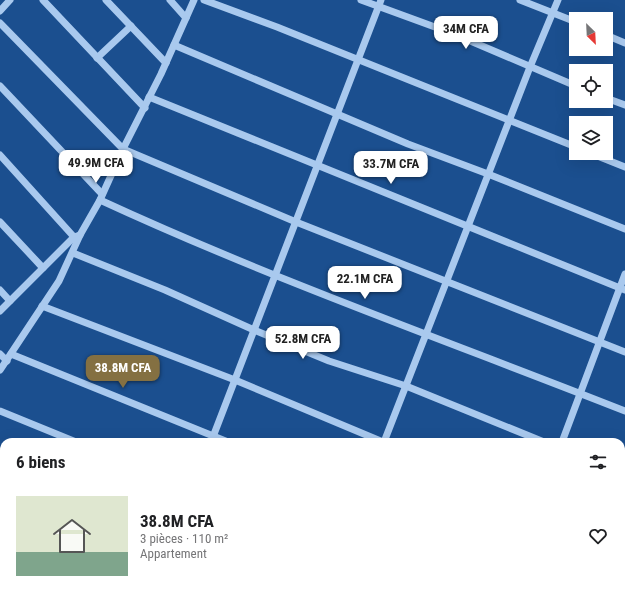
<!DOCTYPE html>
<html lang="fr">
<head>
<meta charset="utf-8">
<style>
  body { margin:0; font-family:"Roboto Condensed",sans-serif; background:#f2f2f2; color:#202124; height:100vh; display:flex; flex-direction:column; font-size:15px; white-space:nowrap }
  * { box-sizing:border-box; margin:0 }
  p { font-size:13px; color:#757577 }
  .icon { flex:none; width:22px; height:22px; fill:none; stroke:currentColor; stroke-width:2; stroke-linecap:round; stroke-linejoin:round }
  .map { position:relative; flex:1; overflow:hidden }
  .details { position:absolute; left:0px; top:438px; width:625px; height:156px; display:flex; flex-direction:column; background:#fff; border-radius:12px 12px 0 0; box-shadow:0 4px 16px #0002 }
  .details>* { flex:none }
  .needle { width:26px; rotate:156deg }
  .tools { position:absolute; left:569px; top:12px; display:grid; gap:8px }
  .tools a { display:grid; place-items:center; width:44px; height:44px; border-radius:0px; background:#fff; box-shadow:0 4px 16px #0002; font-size:20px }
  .price { position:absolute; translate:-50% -34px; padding:0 9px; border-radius:8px; background:#fff; color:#222; font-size:13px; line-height:26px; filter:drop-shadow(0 1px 2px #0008) }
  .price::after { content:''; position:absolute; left:50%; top:24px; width:12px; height:9px; margin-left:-6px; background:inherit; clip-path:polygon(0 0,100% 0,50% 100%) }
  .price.selected { background:#847042; color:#fff }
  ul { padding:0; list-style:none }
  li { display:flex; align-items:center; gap:12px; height:100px; padding:0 16px }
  li span { display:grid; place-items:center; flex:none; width:112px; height:80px; border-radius:0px; color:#555 }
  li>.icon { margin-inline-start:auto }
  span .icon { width:48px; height:48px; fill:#fffc; stroke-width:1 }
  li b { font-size:17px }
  h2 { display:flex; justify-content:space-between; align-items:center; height:48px; padding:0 16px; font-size:17px }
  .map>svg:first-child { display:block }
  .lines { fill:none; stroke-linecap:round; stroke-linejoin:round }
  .minor { stroke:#a9c9ee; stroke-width:7 }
</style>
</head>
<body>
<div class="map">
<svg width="625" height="594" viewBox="0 0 625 594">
  <rect width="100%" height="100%" fill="#1b4f8f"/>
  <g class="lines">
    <g class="minor">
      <polyline points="43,0 145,108"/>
      <polyline points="106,0 166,63"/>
      <polyline points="170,0 186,18"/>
      <polyline points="204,0 277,27 576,147"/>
      <polyline points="361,0 454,34 576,86"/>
      <polyline points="520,0 576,22"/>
      <polyline points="0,11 10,0"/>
      <polyline points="0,23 123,149 296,222 625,352"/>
      <polyline points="606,35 625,43"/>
      <polyline points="174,45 408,144 488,174 625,229"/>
      <polyline points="97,58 131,26"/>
      <polyline points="0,86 102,194"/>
      <polyline points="149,97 625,290"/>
      <polyline points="606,98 625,105"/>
      <polyline points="590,153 625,167"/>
      <polyline points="0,155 74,237 80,235"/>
      <path d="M100,200c171,79 350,142 525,211"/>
      <polyline points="0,222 43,268"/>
      <polyline points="73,253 165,290 254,330 329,361 406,386 544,442"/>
      <polyline points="0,290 10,301"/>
      <polyline points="42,306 235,380 383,442"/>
      <polyline points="0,311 74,237"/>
      <polyline points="0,354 7,361"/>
      <polyline points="11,354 228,442"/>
      <polyline points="0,370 59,281 80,235 100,200 123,149 161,74 194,0"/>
      <polyline points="0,411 76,442"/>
      <polyline points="211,442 381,0"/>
      <polyline points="384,442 530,67 558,0"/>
      <polyline points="562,442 625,274"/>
      <polyline points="0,476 4,478"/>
      <polyline points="621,476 625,478"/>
      <polyline points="621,537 625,539"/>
      <polyline points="0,538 4,540"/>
      <polyline points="128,590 138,594"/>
      <polyline points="290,590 300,594"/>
      <polyline points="439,590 449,594"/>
      <polyline points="601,590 611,594"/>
      <polyline points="151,594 152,590"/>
      <polyline points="326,594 328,590"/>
      <polyline points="502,594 504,590"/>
    </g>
  </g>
</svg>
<div class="tools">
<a><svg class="needle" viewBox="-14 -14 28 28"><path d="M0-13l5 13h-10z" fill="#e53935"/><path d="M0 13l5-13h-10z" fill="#757577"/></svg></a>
<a><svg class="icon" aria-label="locate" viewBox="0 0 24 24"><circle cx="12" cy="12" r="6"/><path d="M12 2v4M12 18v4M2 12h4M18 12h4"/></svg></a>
<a><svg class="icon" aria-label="layers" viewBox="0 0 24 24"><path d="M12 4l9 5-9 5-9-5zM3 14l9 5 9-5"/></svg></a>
</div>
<b class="price" style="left:466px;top:50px">34M CFA</b>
<b class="price" style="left:96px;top:184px">49.9M CFA</b>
<b class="price" style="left:391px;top:185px">33.7M CFA</b>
<b class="price" style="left:365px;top:300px">22.1M CFA</b>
<b class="price" style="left:303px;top:360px">52.8M CFA</b>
<b class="price selected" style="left:123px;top:389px">38.8M CFA</b>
<section class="details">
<h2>6 biens<svg class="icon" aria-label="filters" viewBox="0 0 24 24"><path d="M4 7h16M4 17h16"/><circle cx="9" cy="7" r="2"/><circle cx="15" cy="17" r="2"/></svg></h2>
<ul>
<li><span style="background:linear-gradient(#dfe7d0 70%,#7fa58c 0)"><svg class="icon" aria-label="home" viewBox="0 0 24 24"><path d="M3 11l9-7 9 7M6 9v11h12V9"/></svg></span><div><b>38.8M CFA</b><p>3 pièces · 110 m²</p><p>Appartement</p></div><svg class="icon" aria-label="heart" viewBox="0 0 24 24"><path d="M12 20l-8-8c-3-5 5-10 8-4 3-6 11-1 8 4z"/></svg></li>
</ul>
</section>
</div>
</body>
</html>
